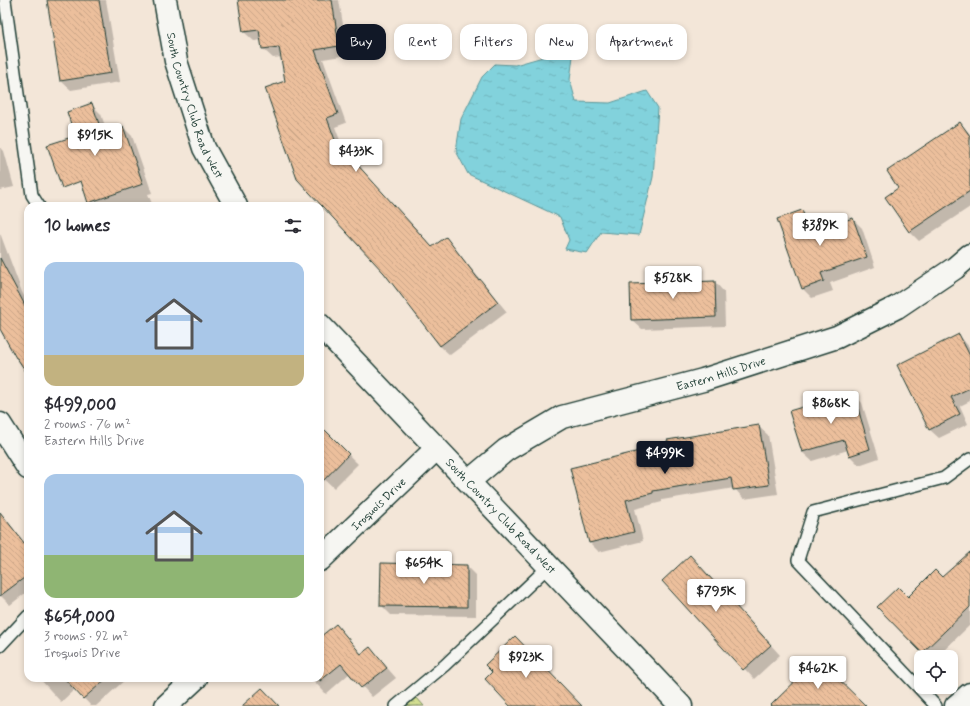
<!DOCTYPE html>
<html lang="en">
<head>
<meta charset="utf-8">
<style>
  body { margin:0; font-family:Mynerve,sans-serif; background:#f7f7f7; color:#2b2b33; height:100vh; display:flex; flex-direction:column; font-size:15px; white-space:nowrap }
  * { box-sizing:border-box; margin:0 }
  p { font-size:13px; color:#7c7c81 }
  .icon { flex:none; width:22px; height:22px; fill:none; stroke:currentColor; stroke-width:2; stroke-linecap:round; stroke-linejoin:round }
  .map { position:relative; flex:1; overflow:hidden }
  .panel { position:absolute; left:24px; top:202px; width:300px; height:480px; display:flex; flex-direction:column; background:#fff; border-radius:12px; box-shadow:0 2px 6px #0003 }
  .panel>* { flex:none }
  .guide { position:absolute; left:336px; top:24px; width:380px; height:36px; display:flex; gap:8px }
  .controls { position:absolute; left:914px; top:650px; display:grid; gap:8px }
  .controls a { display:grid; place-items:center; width:44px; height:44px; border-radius:8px; background:#fff; box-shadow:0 2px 6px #0003; font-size:20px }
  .price { position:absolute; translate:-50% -34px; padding:0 9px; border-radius:4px; background:#fff; color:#222; font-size:13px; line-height:26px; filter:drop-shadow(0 1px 2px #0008) }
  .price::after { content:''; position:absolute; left:50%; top:24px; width:12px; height:9px; margin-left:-6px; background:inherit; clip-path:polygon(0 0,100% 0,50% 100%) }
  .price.active { background:#111827; color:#fff }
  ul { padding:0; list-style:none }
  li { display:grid; align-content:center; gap:8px; height:212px; padding:0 20px }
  li span { display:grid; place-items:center; height:124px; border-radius:12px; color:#555 }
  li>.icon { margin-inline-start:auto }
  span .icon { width:72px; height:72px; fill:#fffc; stroke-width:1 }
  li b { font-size:17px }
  h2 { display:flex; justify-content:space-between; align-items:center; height:48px; padding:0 20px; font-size:17px }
  .chip { padding:0 14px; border-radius:12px; background:#fff; box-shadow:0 2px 6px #0003; font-size:14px; line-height:36px }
  .chip.active { background:#111827; color:#fff }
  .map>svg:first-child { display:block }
  .park { fill:url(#park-dots); stroke:#798e62 }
  .water { fill:url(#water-ripples); stroke:#5a9699 }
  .shadow { fill:#0003 }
  .building { fill:url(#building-back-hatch); stroke:#1f3d34 }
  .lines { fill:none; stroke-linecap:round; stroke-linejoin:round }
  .service-casing { stroke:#1f3d34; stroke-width:14 }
  .minor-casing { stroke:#1f3d34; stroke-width:25 }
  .tertiary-casing { stroke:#1f3d34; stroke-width:25 }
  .service { stroke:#f6f6f2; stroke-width:11 }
  .minor { stroke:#f6f6f2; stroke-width:22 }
  .tertiary { stroke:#f6f6f2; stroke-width:22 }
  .labels { text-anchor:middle; stroke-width:3; stroke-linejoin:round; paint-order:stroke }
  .street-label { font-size:12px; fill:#1f3d34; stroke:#f6f6f2 }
</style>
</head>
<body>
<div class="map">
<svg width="970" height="706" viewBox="0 0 970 706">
  <defs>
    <pattern id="park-dots" width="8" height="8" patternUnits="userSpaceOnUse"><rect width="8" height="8" fill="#d3de91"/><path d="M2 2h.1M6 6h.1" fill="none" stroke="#b5bf7e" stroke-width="1.8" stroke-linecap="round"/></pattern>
    <pattern id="water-ripples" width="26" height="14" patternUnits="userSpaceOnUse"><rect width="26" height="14" fill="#82d2dc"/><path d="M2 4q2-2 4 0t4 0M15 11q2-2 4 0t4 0" fill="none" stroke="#70b5bd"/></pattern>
    <pattern id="building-back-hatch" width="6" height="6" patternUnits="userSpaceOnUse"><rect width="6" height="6" fill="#ecbf9c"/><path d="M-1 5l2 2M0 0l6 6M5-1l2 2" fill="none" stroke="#caa587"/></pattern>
  </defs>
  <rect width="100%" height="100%" fill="#f3e6d8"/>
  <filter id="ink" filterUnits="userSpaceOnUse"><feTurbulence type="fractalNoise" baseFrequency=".025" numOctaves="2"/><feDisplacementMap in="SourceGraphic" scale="8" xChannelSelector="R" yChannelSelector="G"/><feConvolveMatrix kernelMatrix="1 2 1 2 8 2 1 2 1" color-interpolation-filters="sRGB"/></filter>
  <g filter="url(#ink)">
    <polygon class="park" points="416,697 424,706 406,706"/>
    <polygon class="water" points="573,56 570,80 576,102 610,103 647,91 658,108 653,177 639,235 601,232 587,253 565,249 569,240 560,217 468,174 456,151 461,119 482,77 495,64 515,65 543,57"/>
    <g class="shadow">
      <polygon points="48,0 106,0 120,82 71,90 61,81"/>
      <polygon points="239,0 339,0 348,55 323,59 346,123 335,127 344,151 433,248 446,238 507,312 450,355 440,346 286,82 282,57 273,58 263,49 262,40 254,41 244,32"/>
      <polygon points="92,105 101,114 107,132 123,127 132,136 152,193 148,194 153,206 93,206 89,202 76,136"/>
      <polygon points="960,123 970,134 970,207 919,241 910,232 887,197 900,189"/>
      <polygon points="0,147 4,151 14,187 0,190"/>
      <polygon points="802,212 812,221 815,232 853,219 862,228 875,267 830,283 833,291 812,298 803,289"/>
      <polygon points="0,233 22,292 28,304 28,373 16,358 0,327"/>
      <polygon points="715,282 724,292 725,326 642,329 632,320"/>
      <polygon points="959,335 970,348 970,401 960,406 968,424 939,438 929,429"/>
      <polygon points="853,393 862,403 879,458 859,465 849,455 848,450 812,461 802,452"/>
      <polygon points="758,426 768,435 778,494 744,499 734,488 662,500 662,502 635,509 643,541 599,552 590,543 571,469"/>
      <polygon points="320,427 358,464 334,488 320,475"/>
      <polygon points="0,518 4,518 13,528 28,547 28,591 10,605 0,595"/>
      <polygon points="970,553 970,625 937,657 928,657 878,607 908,598 942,578"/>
      <polygon points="467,566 476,575 476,616 391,615 381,605"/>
      <polygon points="699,566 780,655 754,679 663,581"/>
      <polygon points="320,639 362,655 370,648 396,678 372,697 350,673 326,694 311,678 320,678"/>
      <polygon points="39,678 127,678 96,706 91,706 75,689 61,702"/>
    </g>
    <g class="building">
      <polygon points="47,0 99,0 111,73 60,81"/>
      <polygon points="238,0 332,0 339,46 315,50 338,114 327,118 335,140 432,247 446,237 479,280 480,279 498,302 440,346 384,273 297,179 265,88 285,81 279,47 262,49 259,30 243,32"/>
      <polygon points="92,103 102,133 123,126 143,184 88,203 81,181 62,188 47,145 75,136 67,112"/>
      <polygon points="960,122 970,136 970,191 909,232 885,197 898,188 887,171"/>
      <polygon points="802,210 810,232 853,218 867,257 821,273 824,281 802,289 777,219"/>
      <polygon points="0,258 28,311 28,375 17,358 16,358 0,329"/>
      <polygon points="715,281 716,317 631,320 630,284"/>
      <polygon points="959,334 970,356 970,388 951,397 960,414 929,430 897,365"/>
      <polygon points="853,392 870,449 849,456 844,440 802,452 789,411"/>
      <polygon points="320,425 349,454 320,484"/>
      <polygon points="759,425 769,485 733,490 731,478 653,491 653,493 626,500 634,532 589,543 570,468 668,444 667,440"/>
      <polygon points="0,512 28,548 28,575 0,596"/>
      <polygon points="970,552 970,607 922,653 877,607 898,587 908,597 935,570 942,577"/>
      <polygon points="690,555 771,645 743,670 662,581"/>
      <polygon points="381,563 467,565 467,607 380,606"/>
      <polygon points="336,624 361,654 370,647 387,668 361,688 341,664 320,681 320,637"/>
      <polygon points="515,636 582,706 510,706 485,679 492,672 485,665"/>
      <polygon points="818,659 866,706 770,706"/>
      <polygon points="64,678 107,678 83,699"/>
      <polygon points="262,688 279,706 242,706"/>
    </g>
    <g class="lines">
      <g class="service-casing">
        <g id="service">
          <polyline points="5,0 32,195 39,206"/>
          <polyline points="0,646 28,616"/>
          <polyline points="396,706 445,665 549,566"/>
          <polyline points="936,706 798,560 813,512 944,478 970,459"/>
        </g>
      </g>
      <g class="minor-casing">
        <g id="minor">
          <polyline points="0,424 28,468"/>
          <path id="s1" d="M469,481l37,-31 56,-33 141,-37 134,-43 60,-30 58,-39 15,-13"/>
          <path id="s2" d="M320,560l116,-111"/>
          <polyline points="166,706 196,678"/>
          <polyline points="956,706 970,694"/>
        </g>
      </g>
      <g class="tertiary-casing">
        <g id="tertiary">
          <path id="s3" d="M165,0l11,61 28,87 32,58"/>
          <path id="s4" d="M320,325l361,381"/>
        </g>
      </g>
      <use href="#service" class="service"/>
      <use href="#minor" class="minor"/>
      <use href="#tertiary" class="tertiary"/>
    </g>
  </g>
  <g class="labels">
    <g class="street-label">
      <text dy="4" stroke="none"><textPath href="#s3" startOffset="110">South Country Club Road West</textPath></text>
      <text dy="4" stroke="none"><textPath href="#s1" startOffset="278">Eastern Hills Drive</textPath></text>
      <text dy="4" stroke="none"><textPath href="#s2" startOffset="81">Iroquois Drive</textPath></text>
      <text dy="4" stroke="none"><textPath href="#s4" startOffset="263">South Country Club Road West</textPath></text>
    </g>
  </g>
</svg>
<div class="controls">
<a><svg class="icon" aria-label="locate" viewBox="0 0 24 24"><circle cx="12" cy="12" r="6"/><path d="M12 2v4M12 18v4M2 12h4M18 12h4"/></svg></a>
</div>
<b class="price" style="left:95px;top:157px">$915K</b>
<b class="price" style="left:356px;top:173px">$433K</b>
<b class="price" style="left:820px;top:247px">$389K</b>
<b class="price" style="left:673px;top:300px">$528K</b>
<b class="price" style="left:831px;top:425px">$868K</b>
<b class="price active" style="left:665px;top:475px">$499K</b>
<b class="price" style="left:424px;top:585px">$654K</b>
<b class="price" style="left:716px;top:613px">$795K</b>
<b class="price" style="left:526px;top:679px">$923K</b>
<b class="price" style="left:818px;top:690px">$462K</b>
<div class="guide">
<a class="chip active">Buy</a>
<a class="chip">Rent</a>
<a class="chip">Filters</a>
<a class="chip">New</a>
<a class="chip">Apartment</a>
</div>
<section class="panel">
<h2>10 homes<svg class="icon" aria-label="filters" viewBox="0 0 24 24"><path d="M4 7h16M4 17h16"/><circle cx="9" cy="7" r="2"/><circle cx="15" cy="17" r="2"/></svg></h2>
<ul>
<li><span style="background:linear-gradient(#a9c7e8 75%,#c2b280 0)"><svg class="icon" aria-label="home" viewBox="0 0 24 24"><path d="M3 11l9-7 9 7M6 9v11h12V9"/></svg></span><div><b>$499,000</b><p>2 rooms · 76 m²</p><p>Eastern Hills Drive</p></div></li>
<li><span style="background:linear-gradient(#a9c7e8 65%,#8fb573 0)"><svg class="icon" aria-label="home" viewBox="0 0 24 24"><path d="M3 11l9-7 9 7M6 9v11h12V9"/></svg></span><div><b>$654,000</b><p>3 rooms · 92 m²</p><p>Iroquois Drive</p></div></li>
</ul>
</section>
</div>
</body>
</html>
